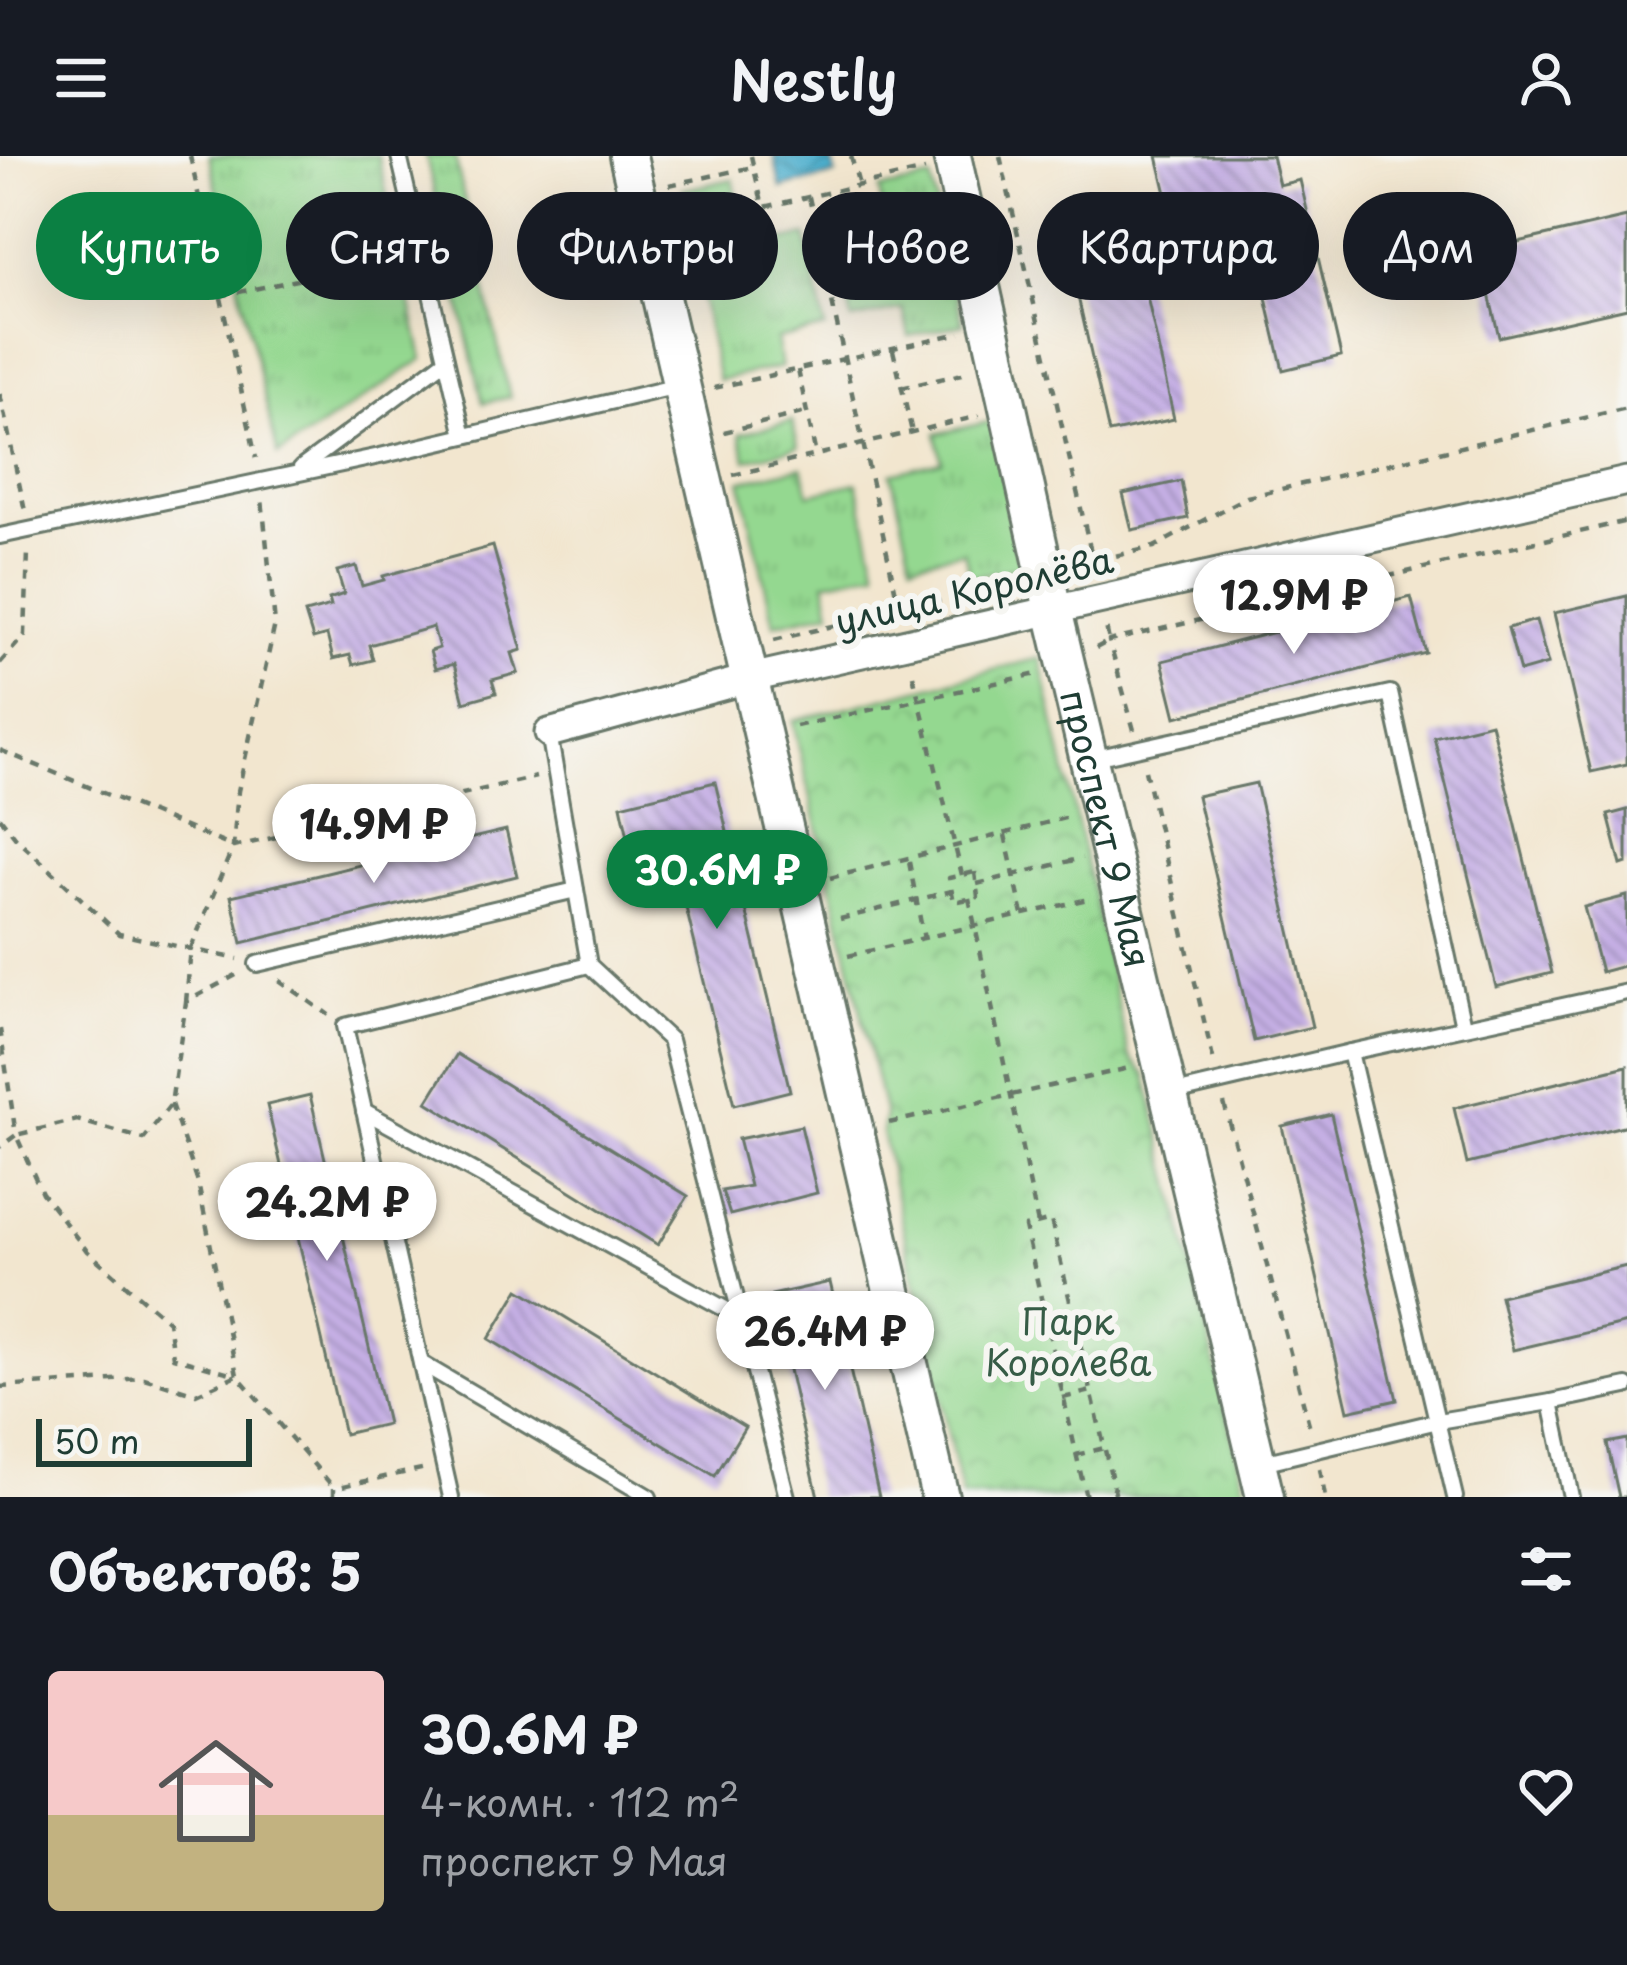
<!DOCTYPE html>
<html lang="ru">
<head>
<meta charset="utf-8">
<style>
  body { margin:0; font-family:"Playpen Sans",sans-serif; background:#242831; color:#f1f3f6; height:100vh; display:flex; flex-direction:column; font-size:45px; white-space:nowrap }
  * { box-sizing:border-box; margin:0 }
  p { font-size:39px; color:#9ea1a6 }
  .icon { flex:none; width:66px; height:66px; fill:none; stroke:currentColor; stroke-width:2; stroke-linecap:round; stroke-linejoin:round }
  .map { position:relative; height:1341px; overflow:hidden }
  .panel { display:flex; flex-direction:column; background:#171b24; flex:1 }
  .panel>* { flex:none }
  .guide { position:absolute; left:36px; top:36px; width:1557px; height:108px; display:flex; gap:24px }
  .scale { position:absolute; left:36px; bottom:30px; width:216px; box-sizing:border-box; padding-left:12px; border:6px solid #1f3d34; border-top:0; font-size:33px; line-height:42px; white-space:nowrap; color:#1f3d34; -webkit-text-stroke:9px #f6f6f2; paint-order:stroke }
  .price { position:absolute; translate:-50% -102px; padding:0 27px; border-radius:42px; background:#fff; color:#222; font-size:39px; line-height:78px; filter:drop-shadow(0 3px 6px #0008) }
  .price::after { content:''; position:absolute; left:50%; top:72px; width:36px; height:27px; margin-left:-18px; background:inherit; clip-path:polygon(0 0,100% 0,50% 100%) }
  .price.current { background:#0b8043; color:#fff }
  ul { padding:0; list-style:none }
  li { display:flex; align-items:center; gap:36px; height:300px; padding:0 48px }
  li span { display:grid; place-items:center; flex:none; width:336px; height:240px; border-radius:12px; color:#555 }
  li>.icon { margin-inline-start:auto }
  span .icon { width:144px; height:144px; fill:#fffc; stroke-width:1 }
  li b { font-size:51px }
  h2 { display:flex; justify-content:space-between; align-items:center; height:144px; padding:0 48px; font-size:51px }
  .tag { padding:0 42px; border-radius:54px; background:#171b24; box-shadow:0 12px 48px #0002; font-size:42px; line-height:108px }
  .tag.current { background:#0b8043; color:#fff }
  header { display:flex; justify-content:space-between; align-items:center; height:156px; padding:0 48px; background:#171b24; font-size:54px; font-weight:600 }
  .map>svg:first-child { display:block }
  .grass { fill:url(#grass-tufts); stroke:#5a8a62; stroke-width:3 }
  .park { fill:url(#park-crowns); stroke:#5a8a62; stroke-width:3 }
  .water { fill:url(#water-waves); stroke:#367680; stroke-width:3 }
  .building { fill:url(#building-back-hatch) }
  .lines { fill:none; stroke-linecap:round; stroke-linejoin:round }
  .service-casing { stroke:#69786a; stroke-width:20 }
  .minor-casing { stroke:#69786a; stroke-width:33 }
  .tertiary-casing { stroke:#69786a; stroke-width:42 }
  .path { stroke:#69786a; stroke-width:4.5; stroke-dasharray:9 9; stroke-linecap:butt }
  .service { stroke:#fff; stroke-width:14 }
  .minor { stroke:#fff; stroke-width:27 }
  .tertiary { stroke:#fff; stroke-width:36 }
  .labels { text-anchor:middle; stroke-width:12; stroke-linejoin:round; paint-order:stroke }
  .street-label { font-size:36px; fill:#1f3d34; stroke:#f6f6f2 }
  .park-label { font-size:36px; fill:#365c46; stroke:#f6f6f2 }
</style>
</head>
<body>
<header><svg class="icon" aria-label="menu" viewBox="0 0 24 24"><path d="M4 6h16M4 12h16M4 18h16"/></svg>Nestly<svg class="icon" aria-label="person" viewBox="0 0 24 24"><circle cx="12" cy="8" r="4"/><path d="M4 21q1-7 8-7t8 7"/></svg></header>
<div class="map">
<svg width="1627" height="1341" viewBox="0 0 1627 1341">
  <defs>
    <pattern id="grass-tufts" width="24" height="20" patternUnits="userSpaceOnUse" patternTransform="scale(3)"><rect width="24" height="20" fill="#94d890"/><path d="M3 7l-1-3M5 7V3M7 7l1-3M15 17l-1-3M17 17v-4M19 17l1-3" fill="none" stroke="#7fba7d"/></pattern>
    <pattern id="park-crowns" width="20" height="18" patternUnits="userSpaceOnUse" patternTransform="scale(3)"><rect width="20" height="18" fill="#94d890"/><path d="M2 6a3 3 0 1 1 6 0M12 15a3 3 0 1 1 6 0" fill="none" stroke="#7fba7d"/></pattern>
    <pattern id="water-waves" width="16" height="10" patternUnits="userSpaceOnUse" patternTransform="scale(3)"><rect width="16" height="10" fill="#4eafcd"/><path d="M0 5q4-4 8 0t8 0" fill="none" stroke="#4090a7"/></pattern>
    <pattern id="building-back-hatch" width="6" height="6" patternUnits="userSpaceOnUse" patternTransform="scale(3)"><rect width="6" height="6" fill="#c5afe4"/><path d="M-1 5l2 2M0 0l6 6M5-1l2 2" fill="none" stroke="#9f90ba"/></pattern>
  </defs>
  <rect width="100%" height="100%" fill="#f6f6f2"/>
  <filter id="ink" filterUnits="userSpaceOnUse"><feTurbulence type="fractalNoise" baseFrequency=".00833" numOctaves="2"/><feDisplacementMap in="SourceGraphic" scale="24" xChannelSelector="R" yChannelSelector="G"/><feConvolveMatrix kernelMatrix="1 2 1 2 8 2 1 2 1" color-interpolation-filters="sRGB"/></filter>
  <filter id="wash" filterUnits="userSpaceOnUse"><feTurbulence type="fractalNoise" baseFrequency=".004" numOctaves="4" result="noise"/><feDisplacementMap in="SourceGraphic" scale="48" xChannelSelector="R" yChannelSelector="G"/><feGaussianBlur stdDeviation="2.7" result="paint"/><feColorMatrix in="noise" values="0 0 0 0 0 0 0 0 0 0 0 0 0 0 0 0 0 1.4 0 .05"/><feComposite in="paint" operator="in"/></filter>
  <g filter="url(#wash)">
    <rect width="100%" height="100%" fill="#f2e6cf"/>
    <g class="grass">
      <polygon points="209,0 378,0 423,203 278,299"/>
      <polygon points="426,0 455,0 466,51 439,57"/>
      <polygon points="733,23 739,50 687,60 682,34"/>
      <polygon points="931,23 963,168 909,180 903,153 852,164 832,76 885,64 879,34"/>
      <polygon points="750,64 755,90 806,80 825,172 776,183 781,211 718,224 688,77"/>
      <polygon points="477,99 510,241 483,247 450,105"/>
      <polygon points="792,265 798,291 746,304 740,278"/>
      <polygon points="993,265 1026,409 970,421 964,395 912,407 891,317 942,305 936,278"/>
      <polygon points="802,311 809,338 857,327 877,415 825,426 831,455 774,468 741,325"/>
    </g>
    <polygon class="park" points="1040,502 1129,899 1146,920 1247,1341 962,1341 882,976 885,959 793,565"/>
    <polygon class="water" points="774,0 831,0 836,19 781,32"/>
    <g id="blocks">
      <g class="building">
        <polygon points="1157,0 1272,0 1279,29 1300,24 1341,200 1283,214 1242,41 1171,58"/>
        <polygon points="1627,61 1627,152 1499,181 1479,95"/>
        <polygon points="1137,95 1174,263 1109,277 1071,110"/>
        <polygon points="1181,325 1188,362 1132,374 1123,338"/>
        <polygon points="493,390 522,494 512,497 518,517 492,524 496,537 464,546 454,508 435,513 430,495 439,492 433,471 369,489 373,504 353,509 350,499 333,503 327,479 313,483 305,457 331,450 329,443 344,438 337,415 356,410 362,430 384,424 383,420"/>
        <polygon points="1627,440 1627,608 1591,616 1554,457"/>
        <polygon points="1411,441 1426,497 1176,561 1162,505"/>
        <polygon points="1536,464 1548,508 1520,516 1508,472"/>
        <polygon points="1491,567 1552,817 1496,831 1434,581"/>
        <polygon points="715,626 790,935 734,949 671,690 632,699 621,649"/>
        <polygon points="1256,627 1312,871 1254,885 1197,640"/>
        <polygon points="1627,654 1627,707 1621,709 1608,659"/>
        <polygon points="506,674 517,720 242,787 231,740"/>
        <polygon points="1627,740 1627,809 1601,816 1584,751"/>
        <polygon points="457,898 688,1040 658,1089 427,946"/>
        <polygon points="1627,910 1627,969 1467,1008 1454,952"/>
        <polygon points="310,939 387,1268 344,1278 267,949"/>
        <polygon points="1331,958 1397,1244 1348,1255 1282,970"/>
        <polygon points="801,970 817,1037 730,1059 722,1035 750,1030 738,983"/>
        <polygon points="1627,1110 1627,1167 1513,1194 1500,1140"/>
        <polygon points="830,1126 879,1341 818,1341 772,1139"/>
        <polygon points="519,1133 745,1271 715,1320 489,1183"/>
        <polygon points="1627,1283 1627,1341 1619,1341 1607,1287"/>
      </g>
    </g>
  </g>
  <g filter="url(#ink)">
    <use href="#blocks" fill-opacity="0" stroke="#69786a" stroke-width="3"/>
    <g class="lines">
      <g class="service-casing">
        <g id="service">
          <polyline points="399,0 464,280"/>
          <polyline points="301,312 446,204"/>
          <polyline points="0,380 380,300 678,230"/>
          <polyline points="549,577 589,809 670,884 787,1341"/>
          <polyline points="1090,603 1390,537 1463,870"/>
          <polyline points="257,808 576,734"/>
          <polyline points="1350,896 1627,836"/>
          <polyline points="1170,938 1350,896 1455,1341"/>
          <polyline points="364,955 738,1160"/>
          <polyline points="421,1207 649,1341"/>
          <polyline points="1551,1246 1627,1230"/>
          <polyline points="1258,1308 1438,1265 1551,1246 1571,1341"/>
          <polyline points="451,1341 345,870 589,809"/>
        </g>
      </g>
      <g class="minor-casing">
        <polyline id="minor" points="549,577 751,522 1627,325"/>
      </g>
      <g class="tertiary-casing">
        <g id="tertiary">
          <polyline points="628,0 940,1341"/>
          <path id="s1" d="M952,0l101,454 212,887"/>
        </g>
      </g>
      <g class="path">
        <polyline points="190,0 256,302"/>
        <polyline points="751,0 763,51"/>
        <polyline points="851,0 859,29"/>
        <polyline points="1000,0 1093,405 1077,410"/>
        <polyline points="669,29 753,11"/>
        <polyline points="809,41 899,451"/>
        <polyline points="678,71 925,14"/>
        <polyline points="220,140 403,102"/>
        <polyline points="893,194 912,276"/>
        <polyline points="798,214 816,299"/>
        <polyline points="714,232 960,177"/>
        <polyline points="901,232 966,217"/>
        <polyline points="0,238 25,355"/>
        <polyline points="724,276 806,256"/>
        <polyline points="733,319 979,260"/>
        <polyline points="1096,417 1093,405 1154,391 1247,341 1627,252"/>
        <polyline points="774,484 1014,427"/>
        <polyline points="1096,492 1109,485 1106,470"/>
        <polyline points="0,507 25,479 28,396"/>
        <polyline points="913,519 962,719"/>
        <polyline points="796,570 1037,518"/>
        <polyline points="1134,574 1109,485 1627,365"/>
        <polyline points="0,594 233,691 536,621"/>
        <polyline points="1145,614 1214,907"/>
        <polyline points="0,661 16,682 119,778 238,803"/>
        <polyline points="1005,679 1023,759"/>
        <polyline points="909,706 924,783"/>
        <polygon points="975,716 978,741 954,746 949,722"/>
        <polyline points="830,722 1069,661"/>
        <polyline points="977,728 1082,702"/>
        <polyline points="969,742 1038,1068"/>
        <polyline points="840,763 952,735"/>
        <polyline points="848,800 1088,743"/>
        <polyline points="279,824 329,859"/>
        <polyline points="186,846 191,792 233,691 238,635 275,468 262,343"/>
        <polyline points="0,873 16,979 0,991"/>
        <polyline points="1224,947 1310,1272"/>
        <polyline points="171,948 198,1027 237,1219 173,1201 168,1165 87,1095 42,1037 16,979 77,964 144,983 171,948 186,846 236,819"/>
        <polyline points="889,967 1129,912"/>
        <polyline points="0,1231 144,1222 196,1238 237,1219 334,1332"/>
        <polyline points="1063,1242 1091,1235"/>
        <polyline points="1076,1299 1104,1292"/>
        <polyline points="1320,1313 1325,1341"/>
        <polyline points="334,1341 334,1332 426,1312"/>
        <polyline points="1086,1341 1025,1071 1051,1064 1116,1341"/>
      </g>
      <use href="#service" class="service"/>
      <use href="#minor" class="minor"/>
      <use href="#tertiary" class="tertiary"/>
    </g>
  </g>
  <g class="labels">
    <g class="street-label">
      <text transform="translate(974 435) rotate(-13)" y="13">улица Королёва</text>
      <text dy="13" stroke="none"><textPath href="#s1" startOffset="690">проспект 9 Мая</textPath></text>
    </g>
    <g class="park-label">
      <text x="1068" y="1179">Парк<tspan x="1068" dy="41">Королева</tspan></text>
    </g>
  </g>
</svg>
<div class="scale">50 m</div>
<b class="price" style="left:1294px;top:501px">12.9M ₽</b>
<b class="price" style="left:374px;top:730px">14.9M ₽</b>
<b class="price current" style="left:717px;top:776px">30.6M ₽</b>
<b class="price" style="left:327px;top:1108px">24.2M ₽</b>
<b class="price" style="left:825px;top:1237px">26.4M ₽</b>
<div class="guide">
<a class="tag current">Купить</a>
<a class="tag">Снять</a>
<a class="tag">Фильтры</a>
<a class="tag">Новое</a>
<a class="tag">Квартира</a>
<a class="tag">Дом</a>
</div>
</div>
<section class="panel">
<h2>Объектов: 5<svg class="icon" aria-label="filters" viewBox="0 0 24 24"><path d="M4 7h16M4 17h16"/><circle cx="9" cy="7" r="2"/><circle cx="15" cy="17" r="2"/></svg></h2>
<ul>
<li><span style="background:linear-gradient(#f6c9c9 60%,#c2b280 0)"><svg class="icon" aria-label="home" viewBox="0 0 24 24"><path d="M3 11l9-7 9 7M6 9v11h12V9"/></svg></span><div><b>30.6M ₽</b><p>4-комн. · 112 m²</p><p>проспект 9 Мая</p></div><svg class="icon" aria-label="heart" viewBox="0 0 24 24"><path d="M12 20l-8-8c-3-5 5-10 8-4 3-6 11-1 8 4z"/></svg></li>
</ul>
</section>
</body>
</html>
